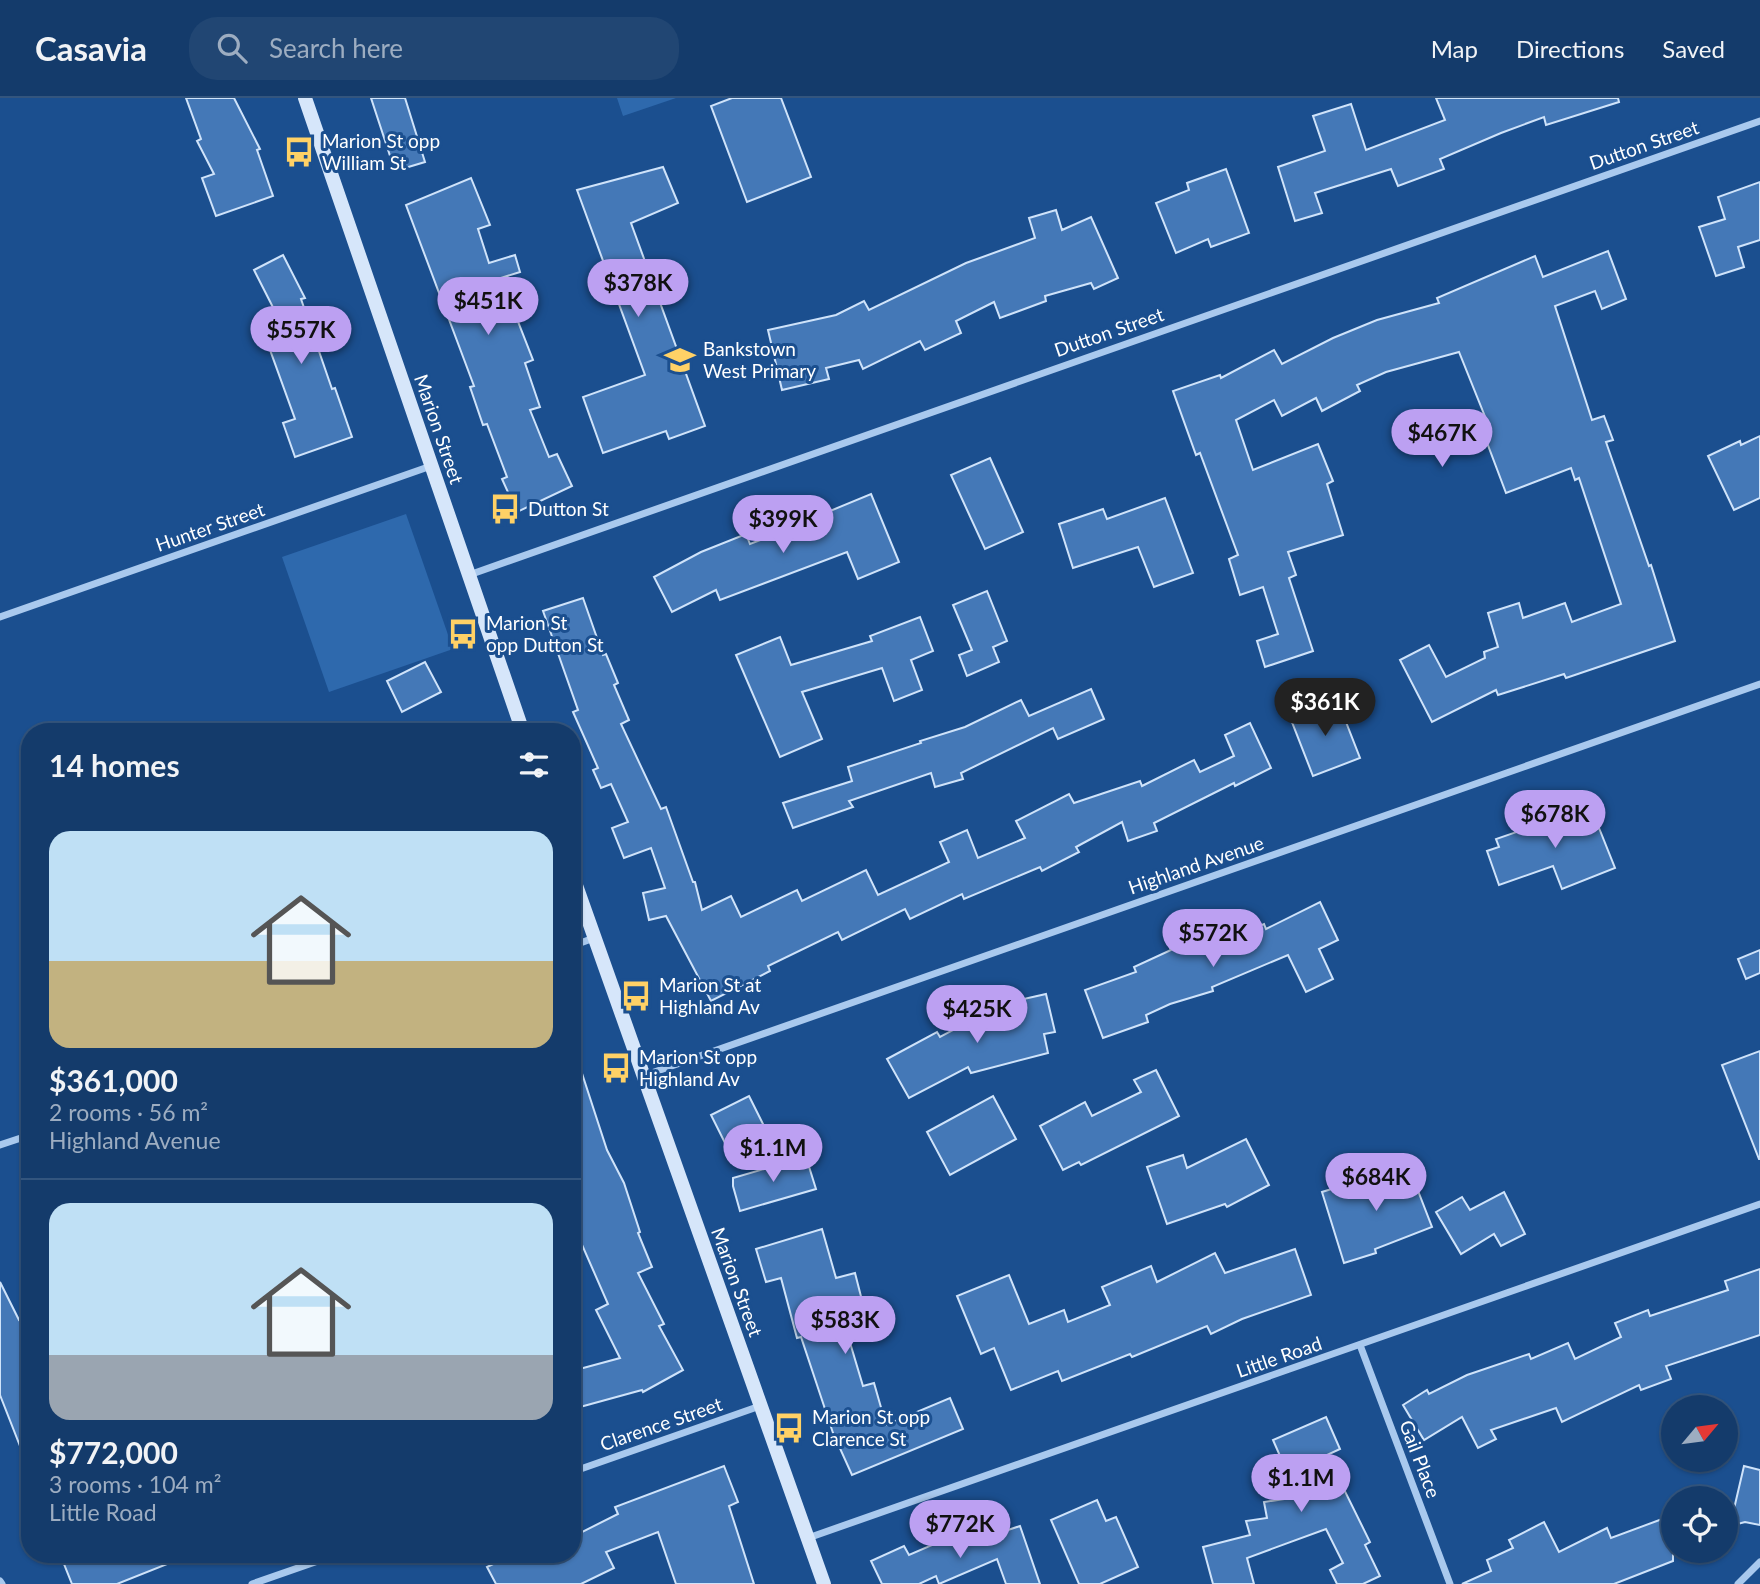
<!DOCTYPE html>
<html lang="en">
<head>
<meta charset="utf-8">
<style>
  body { margin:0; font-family:Lato,sans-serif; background:#214673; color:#f1f3f6; height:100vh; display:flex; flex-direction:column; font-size:26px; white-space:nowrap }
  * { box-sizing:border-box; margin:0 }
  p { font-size:23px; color:#9dadc1 }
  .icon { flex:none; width:38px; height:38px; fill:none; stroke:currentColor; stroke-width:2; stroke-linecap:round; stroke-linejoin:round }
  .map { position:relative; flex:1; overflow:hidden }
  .sheet { position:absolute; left:21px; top:625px; width:560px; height:840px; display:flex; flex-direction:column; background:#143b6b; border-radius:28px; box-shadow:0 2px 5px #0004,0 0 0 2px #33557e }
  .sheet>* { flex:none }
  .needle { width:46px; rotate:61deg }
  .buttons { position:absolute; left:1661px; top:1297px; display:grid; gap:14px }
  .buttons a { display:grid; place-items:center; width:77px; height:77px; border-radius:50%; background:#143b6b; box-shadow:0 2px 5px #0004,0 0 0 2px #33557e; font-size:35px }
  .price { position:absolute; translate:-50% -60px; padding:0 16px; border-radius:24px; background:#bca0f2; color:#111; font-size:23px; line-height:46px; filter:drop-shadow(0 2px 4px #0008) }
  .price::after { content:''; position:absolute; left:50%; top:42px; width:21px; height:16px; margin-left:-10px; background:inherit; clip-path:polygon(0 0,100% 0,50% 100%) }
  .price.on { background:#222; color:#fff }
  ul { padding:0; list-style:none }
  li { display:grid; align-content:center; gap:14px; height:371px; padding:0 28px }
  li+li { border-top:2px solid #33557e }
  li span { display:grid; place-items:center; height:217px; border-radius:21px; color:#555 }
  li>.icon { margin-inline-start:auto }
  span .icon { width:126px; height:126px; fill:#fffc; stroke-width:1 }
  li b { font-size:30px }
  h2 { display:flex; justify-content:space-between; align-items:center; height:84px; padding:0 28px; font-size:30px }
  header { display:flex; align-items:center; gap:42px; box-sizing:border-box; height:98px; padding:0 35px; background:#143b6b; border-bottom:2px solid #33557e }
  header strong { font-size:33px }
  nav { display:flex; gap:38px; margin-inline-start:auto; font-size:24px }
  .search { width:490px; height:63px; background:#214673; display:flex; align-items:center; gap:18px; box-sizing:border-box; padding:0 24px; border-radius:28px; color:#9dadc1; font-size:26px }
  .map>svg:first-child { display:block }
  .green { fill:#2e69ad }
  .building { fill:#4478b7; stroke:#cfe3fa; stroke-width:2 }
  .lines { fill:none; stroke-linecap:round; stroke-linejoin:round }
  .minor { stroke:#a9c9ee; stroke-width:7 }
  .secondary { stroke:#d6e6fa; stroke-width:14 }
  .labels { text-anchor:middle; stroke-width:6; stroke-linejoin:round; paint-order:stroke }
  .poi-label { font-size:19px; fill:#fff; stroke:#1b4f8f; text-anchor:start }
  .street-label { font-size:19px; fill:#fff; stroke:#1b4f8f }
</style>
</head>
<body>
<header>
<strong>Casavia</strong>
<div class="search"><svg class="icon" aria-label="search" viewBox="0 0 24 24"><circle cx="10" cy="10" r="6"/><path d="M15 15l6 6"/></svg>Search here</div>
<nav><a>Map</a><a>Directions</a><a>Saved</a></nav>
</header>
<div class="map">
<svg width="1760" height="1486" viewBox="0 0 1760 1486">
  <rect width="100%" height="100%" fill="#1b4f8f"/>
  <g class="green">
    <polygon points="617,0 676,0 623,18"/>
    <polygon points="406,416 453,551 329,594 282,459"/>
  </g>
  <g class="building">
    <polygon points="186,0 234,0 260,51 257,52 273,98 216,118 202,80 214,76 197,43 201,41"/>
    <polygon points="371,0 405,0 425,64 395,73"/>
    <polygon points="732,0 781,0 811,79 747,104 711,8"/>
    <polygon points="1436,0 1618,0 1619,4 1546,27 1544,19 1501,35 1440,61 1444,71 1398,88 1391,71 1315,95 1322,115 1295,123 1278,69 1325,53 1313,18 1351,6 1366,52 1445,22"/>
    <polygon points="663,69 678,105 631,125 705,328 669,341 666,333 603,355 583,299 645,277 577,92"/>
    <polygon points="1226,71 1249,135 1211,149 1208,141 1176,155 1156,105 1189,92 1187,85"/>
    <polygon points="471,80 490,127 478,131 489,165 515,157 520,174 501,180 533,262 525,265 540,309 530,312 549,359 557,356 572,388 517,414 502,381 507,379 487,326 483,327 470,289 474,288 406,107"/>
    <polygon points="1760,84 1760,142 1738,149 1744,169 1716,178 1699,129 1725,121 1718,99"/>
    <polygon points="1056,112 1062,132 1091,119 1118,180 1094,191 1091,185 1045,198 1046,203 1000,220 994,204 956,223 961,235 925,252 920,243 863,271 859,262 826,270 829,281 782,292 768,232 836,217 864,203 869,212 966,165 1035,140 1029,120"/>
    <polygon points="1608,153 1626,201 1602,211 1595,193 1555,208 1592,322 1604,318 1613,342 1606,344 1649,468 1651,467 1675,543 1566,580 1564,576 1498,597 1496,592 1432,624 1400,562 1429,547 1446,579 1485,560 1484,554 1498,549 1488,515 1519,505 1523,520 1565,505 1572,524 1621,506 1579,380 1575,382 1571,370 1506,395 1483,334 1490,331 1459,254 1386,274 1357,287 1360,293 1322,313 1316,300 1282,318 1274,302 1236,322 1253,372 1318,346 1333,383 1327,386 1343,437 1288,454 1296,477 1289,480 1313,553 1265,569 1257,543 1278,536 1263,489 1240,497 1229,461 1238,457 1200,355 1196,357 1173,293 1220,277 1221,280 1274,252 1282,266 1333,240 1377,222 1439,205 1437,200 1535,158 1543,179"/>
    <polygon points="283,157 305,200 301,201 332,291 335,290 352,339 295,359 283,325 295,321 265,238 284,231 254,172"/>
    <polygon points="1760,338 1760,400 1734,412 1708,358 1740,343 1741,347"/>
    <polygon points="990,360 1023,434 985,451 951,377"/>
    <polygon points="871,396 899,464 858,481 847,454 720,502 716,492 672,514 654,479 701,454 746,436 750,446 831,415 830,413"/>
    <polygon points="1165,400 1193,475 1154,489 1138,449 1073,470 1059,426 1103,411 1107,421"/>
    <polygon points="987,493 1007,543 993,549 999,564 967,578 959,557 972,552 953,507"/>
    <polygon points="583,500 603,557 606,556 618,585 614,587 629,622 621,626 661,711 666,709 693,784 695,784 702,812 731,798 741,819 797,792 802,803 866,772 878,797 949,764 940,744 967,732 978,760 1025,740 1016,723 1069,696 1074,705 1140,683 1142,688 1194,662 1200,674 1234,658 1225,637 1250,625 1271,670 1235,688 1234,685 1154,725 1157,733 1128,743 1122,724 1076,749 1079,754 1042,773 1040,769 964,801 962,796 910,821 905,811 842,842 838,834 768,868 770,873 711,903 666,818 649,822 643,795 665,790 651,750 624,760 612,730 628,724 611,686 601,690 593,672 598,670 573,614 578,612 543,513"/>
    <polygon points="920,519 933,553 911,562 922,592 894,603 882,570 802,594 822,641 780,659 736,557 780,539 791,567 872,543 870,538"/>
    <polygon points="425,564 441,594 402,614 387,583"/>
    <polygon points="1091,591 1104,621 1058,641 1053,630 961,675 963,681 935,689 931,675 849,703 853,709 793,730 783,705 852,683 848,669 921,645 920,643 965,629 1021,602 1029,618"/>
    <polygon points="1337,601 1360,660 1313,678 1290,619"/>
    <polygon points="1589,705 1615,770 1562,791 1553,768 1499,787 1487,753 1499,749 1496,741 1537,727"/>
    <polygon points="1320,804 1338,842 1319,851 1333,881 1306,894 1288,857 1212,889 1213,893 1170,906 1146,917 1148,924 1103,940 1085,892 1136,874 1134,869 1171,852 1170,850 1197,842 1201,853 1264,826 1266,831"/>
    <polygon points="1760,852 1760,875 1746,881 1738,861"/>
    <polygon points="1046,896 1055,934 1044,936 1048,955 971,975 968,969 909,1000 887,961 937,934 940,939 1002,906"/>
    <polygon points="1760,953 1760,1061 1759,1061 1722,967"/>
    <polygon points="577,960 607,1052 624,1085 640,1134 638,1135 652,1169 638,1175 664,1226 659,1228 683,1272 643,1294 642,1292 580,1309 572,1282 572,1273 620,1260 596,1212 608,1206 572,1124 572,961"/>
    <polygon points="1156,972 1179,1018 1081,1067 1079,1064 1063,1072 1040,1028 1085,1004 1092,1018 1141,994 1134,982"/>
    <polygon points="749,998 765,1030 727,1049 711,1017"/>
    <polygon points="993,998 1016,1041 950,1077 927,1034"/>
    <polygon points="1246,1041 1269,1087 1227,1109 1225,1106 1167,1126 1147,1069 1183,1057 1187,1070"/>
    <polygon points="806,1059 816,1091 740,1113 733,1088 733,1080"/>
    <polygon points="1408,1067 1432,1129 1375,1151 1376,1155 1344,1165 1322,1094 1354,1084 1354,1087"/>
    <polygon points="1504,1094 1525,1136 1501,1148 1494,1136 1461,1156 1436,1114 1462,1099 1470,1112"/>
    <polygon points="822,1131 836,1180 855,1175 867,1222 845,1228 863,1288 874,1285 886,1327 950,1300 963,1331 852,1377 833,1335 801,1239 797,1240 781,1180 766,1184 756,1151"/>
    <polygon points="1295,1151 1311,1197 1242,1221 1211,1236 1207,1228 1132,1259 1130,1256 1062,1283 1058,1273 1011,1292 994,1250 981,1256 957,1198 1009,1177 1029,1226 1064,1212 1068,1224 1110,1207 1102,1189 1151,1168 1157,1184 1215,1155 1225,1175"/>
    <polygon points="1760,1171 1760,1237 1666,1268 1671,1281 1641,1292 1639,1287 1562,1324 1556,1310 1491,1332 1496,1341 1478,1350 1462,1319 1424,1342 1403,1307 1427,1292 1429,1296 1467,1277 1529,1256 1531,1261 1568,1245 1575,1261 1621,1239 1615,1225 1648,1212 1650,1218 1728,1192 1725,1183"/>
    <polygon points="0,1184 19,1222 30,1219 29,1371 0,1297"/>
    <polygon points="1326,1319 1340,1351 1327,1357 1370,1444 1365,1447 1380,1478 1363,1486 1337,1486 1330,1472 1343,1465 1326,1431 1247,1460 1254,1486 1213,1486 1203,1449 1250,1437 1246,1423 1267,1420 1264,1404 1298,1399 1273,1342"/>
    <polygon points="724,1368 738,1404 729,1408 754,1486 676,1486 658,1434 606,1454 614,1470 581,1486 496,1486 487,1469 514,1456 572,1456 572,1439 618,1416 615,1409"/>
    <polygon points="1744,1368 1760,1372 1760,1427 1745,1424 1730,1428"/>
    <polygon points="1097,1402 1106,1423 1116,1419 1138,1469 1100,1486 1079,1486 1051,1422"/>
    <polygon points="1673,1417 1673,1463 1614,1486 1462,1486 1491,1473 1487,1462 1513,1450 1509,1442 1544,1424 1559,1454 1607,1430 1611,1440"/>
    <polygon points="1020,1428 1040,1486 1006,1486 997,1461 939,1486 936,1478 919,1486 882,1486 871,1463 904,1448 909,1457 962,1434 966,1446"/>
    <polygon points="60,1456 189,1456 190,1457 117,1486 72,1486"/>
  </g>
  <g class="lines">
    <g class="minor">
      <polyline points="469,477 1760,23"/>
      <polyline points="0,519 431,368"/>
      <polyline points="572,848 594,840"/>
      <polyline points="643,978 1760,586"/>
      <polyline points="0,1047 30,1037"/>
      <polyline points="1360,1247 1450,1486"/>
      <polyline points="572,1374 760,1308"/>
      <polyline points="808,1440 1760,1106"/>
      <polyline points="0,1483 2,1486"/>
      <polyline points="252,1486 338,1456"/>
      <polyline points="1738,1486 1760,1464"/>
    </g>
    <g class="secondary">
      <polyline points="305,0 523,634"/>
      <polyline points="572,776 824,1486"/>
    </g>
  </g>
  <defs>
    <g id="bus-bare" transform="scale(2.415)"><path d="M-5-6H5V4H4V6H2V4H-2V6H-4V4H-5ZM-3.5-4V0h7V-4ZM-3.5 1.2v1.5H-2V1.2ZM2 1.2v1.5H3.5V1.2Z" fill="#ffd166" stroke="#1b4f8f" stroke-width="2.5" paint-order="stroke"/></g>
    <g id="school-bare" transform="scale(2.415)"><path d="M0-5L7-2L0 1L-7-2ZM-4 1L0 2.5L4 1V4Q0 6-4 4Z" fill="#ffd166" stroke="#1b4f8f" stroke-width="2.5" paint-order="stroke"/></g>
  </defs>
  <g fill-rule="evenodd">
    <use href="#bus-bare" x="299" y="54"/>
    <use href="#school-bare" x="680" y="262"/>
    <use href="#bus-bare" x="505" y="411"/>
    <use href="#bus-bare" x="463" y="536"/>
    <use href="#bus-bare" x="636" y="898"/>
    <use href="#bus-bare" x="616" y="970"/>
    <use href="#bus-bare" x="789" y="1330"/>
  </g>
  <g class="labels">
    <g class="poi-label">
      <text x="322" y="50">Marion St opp<tspan x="322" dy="22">William St</tspan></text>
      <text x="703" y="258">Bankstown<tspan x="703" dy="22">West Primary</tspan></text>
      <text x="528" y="418">Dutton St</text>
      <text x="486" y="532">Marion St<tspan x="486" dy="22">opp Dutton St</tspan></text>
      <text x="659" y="894">Marion St at<tspan x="659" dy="22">Highland Av</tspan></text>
      <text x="639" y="966">Marion St opp<tspan x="639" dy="22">Highland Av</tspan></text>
      <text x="812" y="1326">Marion St opp<tspan x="812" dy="22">Clarence St</tspan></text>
    </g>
    <g class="street-label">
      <text transform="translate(1644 47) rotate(-19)" y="7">Dutton Street</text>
      <text transform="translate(1109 234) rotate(-19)" y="7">Dutton Street</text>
      <text transform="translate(439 331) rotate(71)" y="7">Marion Street</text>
      <text transform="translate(210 429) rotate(-19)" y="7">Hunter Street</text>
      <text transform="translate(1196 767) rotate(-19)" y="7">Highland Avenue</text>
      <text transform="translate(737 1184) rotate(70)" y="7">Marion Street</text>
      <text transform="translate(1279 1259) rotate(-19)" y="7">Little Road</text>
      <text transform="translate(661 1326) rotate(-19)" y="7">Clarence Street</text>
      <text transform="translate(1420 1361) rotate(69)" y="7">Gail Place</text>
    </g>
  </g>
</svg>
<div class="buttons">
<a><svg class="needle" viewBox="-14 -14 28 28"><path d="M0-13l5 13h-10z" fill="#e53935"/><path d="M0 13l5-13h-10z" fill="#9dadc1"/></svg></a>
<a><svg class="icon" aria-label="locate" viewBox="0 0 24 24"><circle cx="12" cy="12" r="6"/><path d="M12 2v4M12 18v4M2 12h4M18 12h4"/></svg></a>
</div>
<b class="price" style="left:638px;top:221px">$378K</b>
<b class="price" style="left:488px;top:239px">$451K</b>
<b class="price" style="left:301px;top:268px">$557K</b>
<b class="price" style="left:1442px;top:371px">$467K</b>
<b class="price" style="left:783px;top:457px">$399K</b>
<b class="price on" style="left:1325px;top:640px">$361K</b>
<b class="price" style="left:1555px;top:752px">$678K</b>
<b class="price" style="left:1213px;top:871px">$572K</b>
<b class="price" style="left:977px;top:947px">$425K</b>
<b class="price" style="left:773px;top:1086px">$1.1M</b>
<b class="price" style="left:1376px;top:1115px">$684K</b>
<b class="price" style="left:845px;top:1258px">$583K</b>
<b class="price" style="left:1301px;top:1416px">$1.1M</b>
<b class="price" style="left:960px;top:1462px">$772K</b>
<section class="sheet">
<h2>14 homes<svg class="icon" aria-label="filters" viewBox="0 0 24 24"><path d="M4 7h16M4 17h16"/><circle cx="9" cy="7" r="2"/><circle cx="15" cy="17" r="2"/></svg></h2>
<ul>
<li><span style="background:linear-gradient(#bfe0f5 60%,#c2b280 0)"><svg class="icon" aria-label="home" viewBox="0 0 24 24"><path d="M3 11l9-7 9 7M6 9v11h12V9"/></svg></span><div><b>$361,000</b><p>2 rooms · 56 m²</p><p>Highland Avenue</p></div></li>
<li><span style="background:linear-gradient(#bfe0f5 70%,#9aa5b1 0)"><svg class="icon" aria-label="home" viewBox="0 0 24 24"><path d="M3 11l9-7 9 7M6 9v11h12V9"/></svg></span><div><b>$772,000</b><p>3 rooms · 104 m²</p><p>Little Road</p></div></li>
</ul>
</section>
</div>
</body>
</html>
